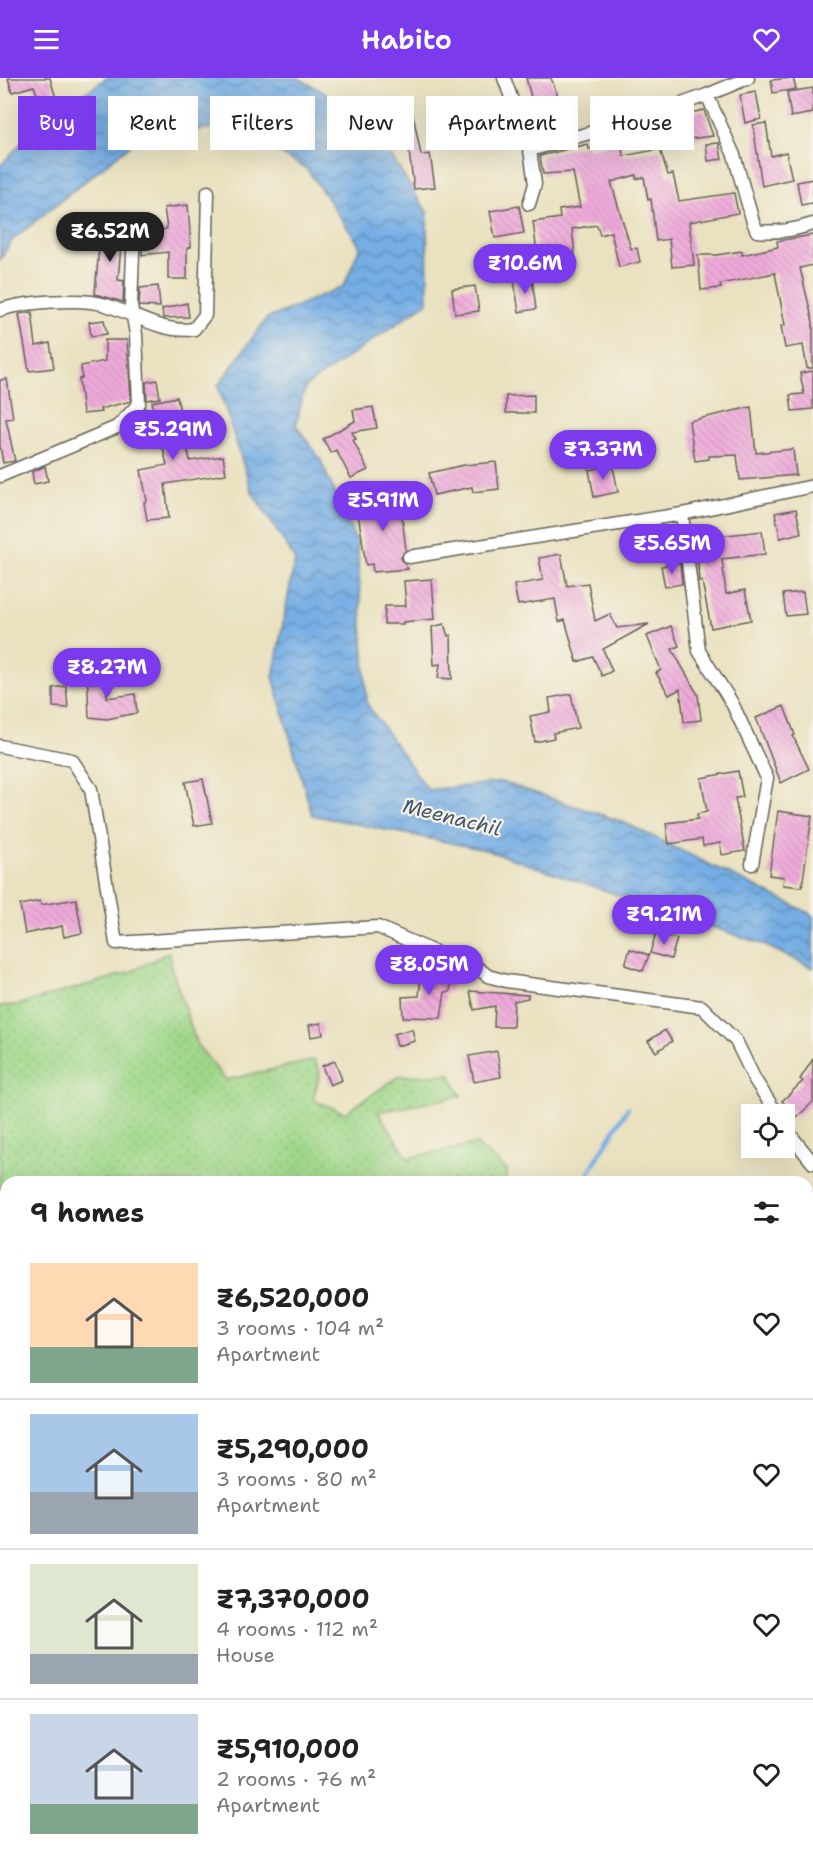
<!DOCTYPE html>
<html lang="en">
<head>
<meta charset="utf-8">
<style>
  body { margin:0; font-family:"Shantell Sans",sans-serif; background:#f6f6f6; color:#222; height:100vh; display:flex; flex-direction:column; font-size:22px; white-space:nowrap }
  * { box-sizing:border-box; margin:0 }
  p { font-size:20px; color:#767676 }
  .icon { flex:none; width:33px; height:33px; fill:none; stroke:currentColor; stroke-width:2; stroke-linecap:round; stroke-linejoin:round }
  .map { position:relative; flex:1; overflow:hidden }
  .panel { position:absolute; left:0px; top:1098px; width:813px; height:686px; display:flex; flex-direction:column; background:#fff; border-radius:18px 18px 0 0; box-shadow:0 6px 24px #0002 }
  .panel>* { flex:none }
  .hud { position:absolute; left:18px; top:18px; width:777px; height:54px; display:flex; gap:12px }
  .fabs { position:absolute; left:741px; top:1026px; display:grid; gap:12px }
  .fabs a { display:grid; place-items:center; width:54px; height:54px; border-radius:0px; background:#fff; box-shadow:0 6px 24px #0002; font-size:30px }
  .price { position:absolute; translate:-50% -51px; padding:0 14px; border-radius:21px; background:#7c3aed; color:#fff; font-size:20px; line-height:39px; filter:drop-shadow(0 2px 3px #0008) }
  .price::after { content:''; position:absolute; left:50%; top:36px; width:18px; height:14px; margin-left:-9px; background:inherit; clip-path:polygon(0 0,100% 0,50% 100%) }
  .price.selected { background:#222; color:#fff }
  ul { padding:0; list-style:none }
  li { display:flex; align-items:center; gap:18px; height:150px; padding:0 30px }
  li+li { border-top:2px solid #e0e0e0 }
  li span { display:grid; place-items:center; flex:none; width:168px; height:120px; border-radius:0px; color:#555 }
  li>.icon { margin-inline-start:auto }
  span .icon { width:72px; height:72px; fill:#fffc; stroke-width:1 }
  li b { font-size:26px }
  h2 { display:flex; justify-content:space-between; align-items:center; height:72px; padding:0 30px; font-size:26px }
  .pill { padding:0 21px; border-radius:0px; background:#fff; box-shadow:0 6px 24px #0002; font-size:21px; line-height:54px }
  .pill.selected { background:#7c3aed; color:#fff }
  header { display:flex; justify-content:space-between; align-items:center; height:78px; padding:0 30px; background:#7c3aed; color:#fff; font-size:27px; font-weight:600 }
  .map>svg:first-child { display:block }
  .green { fill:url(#green-dots); stroke:#5e7a52; stroke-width:1.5 }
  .water { fill:url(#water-waves); stroke:#486480; stroke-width:1.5 }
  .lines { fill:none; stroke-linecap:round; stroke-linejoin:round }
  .stream { stroke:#75ade4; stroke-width:4.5 }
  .building { fill:url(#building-back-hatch) }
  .minor-casing { stroke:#646155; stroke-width:15 }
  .minor { stroke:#fff; stroke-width:12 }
  .labels { text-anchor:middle; stroke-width:4.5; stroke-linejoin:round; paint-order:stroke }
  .water-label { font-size:20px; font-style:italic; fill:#40566c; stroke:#f7f3e8 }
</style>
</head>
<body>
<header><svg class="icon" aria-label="menu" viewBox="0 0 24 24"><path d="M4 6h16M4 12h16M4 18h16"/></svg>Habito<svg class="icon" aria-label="heart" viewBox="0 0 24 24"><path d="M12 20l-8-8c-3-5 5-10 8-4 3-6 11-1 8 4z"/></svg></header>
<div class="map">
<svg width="813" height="1783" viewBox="0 0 813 1783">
  <defs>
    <pattern id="green-dots" width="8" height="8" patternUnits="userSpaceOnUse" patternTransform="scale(1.5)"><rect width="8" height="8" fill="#9fd789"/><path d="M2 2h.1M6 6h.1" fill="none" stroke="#88b876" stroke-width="1.8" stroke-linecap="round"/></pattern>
    <pattern id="water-waves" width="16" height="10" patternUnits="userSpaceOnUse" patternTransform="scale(1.5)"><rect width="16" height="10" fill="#75ade4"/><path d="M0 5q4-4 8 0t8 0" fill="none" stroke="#5f8cb8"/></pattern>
    <pattern id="building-back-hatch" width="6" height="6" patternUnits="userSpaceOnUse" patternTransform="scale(1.5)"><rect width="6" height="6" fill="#eeaada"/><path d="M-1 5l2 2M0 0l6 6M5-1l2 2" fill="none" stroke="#cc92ba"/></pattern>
  </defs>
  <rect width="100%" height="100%" fill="#f7f3e8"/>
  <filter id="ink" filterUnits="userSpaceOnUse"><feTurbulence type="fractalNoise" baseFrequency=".0167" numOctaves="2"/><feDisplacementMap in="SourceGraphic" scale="12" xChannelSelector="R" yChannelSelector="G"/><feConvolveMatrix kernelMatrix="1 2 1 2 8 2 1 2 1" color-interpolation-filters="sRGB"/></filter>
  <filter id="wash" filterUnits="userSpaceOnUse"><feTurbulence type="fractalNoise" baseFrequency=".008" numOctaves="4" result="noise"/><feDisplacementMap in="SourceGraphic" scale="24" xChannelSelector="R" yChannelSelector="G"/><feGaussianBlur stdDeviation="1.35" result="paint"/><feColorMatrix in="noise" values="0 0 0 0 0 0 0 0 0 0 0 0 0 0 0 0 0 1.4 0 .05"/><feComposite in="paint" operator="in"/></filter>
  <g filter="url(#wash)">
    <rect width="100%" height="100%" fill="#e9e1bf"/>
    <g class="green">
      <polygon points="169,874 171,889 197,967 226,1002 314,982 320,994 313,1022 345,1035 399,998 450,996 461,1018 378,1034 408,1080 476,1066 507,1092 507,1104 6,1104 6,1778 90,1778 92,1783 0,1783 0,928 18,927 131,894"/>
      <polygon points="807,1164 813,1174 813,1260 807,1280"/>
    </g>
    <polygon class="water" points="106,0 298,0 365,37 427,134 428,224 305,309 296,347 320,381 357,465 367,626 428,712 502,704 621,743 813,837 813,890 762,866 486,772 312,737 273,599 295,481 252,414 218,308 266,241 344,208 360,168 307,91 231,47 138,61 12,162 0,182 0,88 32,53"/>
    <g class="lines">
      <g class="stream">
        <polyline points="589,1104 589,1094 628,1030"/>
        <polyline points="0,1272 6,1270"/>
        <polyline points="807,1343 813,1343"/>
        <polyline points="0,1604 6,1598"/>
      </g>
    </g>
    <g id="blocks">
      <g class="building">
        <polygon points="8,0 50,0 57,24 42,30 34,8 12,14"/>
        <polygon points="526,0 551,0 558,18 533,27"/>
        <polygon points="793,0 796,11 773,15 771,2"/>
        <polygon points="813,10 813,35 791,39 787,14"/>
        <polygon points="756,14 761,41 745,45 740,17"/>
        <polygon points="412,32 421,77 430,76 435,109 414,111 407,59 383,64 378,39"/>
        <polygon points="704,32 713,58 672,63 668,40"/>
        <polygon points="766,45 771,78 786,74 792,101 762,108 753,47"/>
        <polygon points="496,47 501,62 481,68 477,53"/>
        <polygon points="619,63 624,78 660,71 668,97 673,96 679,123 734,115 738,135 689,144 694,187 672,189 669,161 656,163 651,121 648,122 644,99 636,101 636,97 611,104 631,171 637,170 640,184 619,189 611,154 600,157 597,147 572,151 575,176 538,182 533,144 560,140 559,132 580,129 573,94 543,96 540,78 588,66 589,71"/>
        <polygon points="719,65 722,81 708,83 706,66"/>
        <polygon points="813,101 813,125 801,127 797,104"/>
        <polygon points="188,127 191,169 187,170 187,201 168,201 168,174 142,177 142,155 167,151 164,130"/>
        <polygon points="519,128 524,155 495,160 490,133"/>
        <polygon points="101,145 123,146 118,202 124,203 123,224 95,216"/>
        <polygon points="813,157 813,187 800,190 813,244 813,290 807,290 803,267 785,270 781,248 785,247 775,195 720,206 721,210 701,212 698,177 717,177 742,173 742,177 778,169 777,163"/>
        <polygon points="532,200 536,231 519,234 514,202"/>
        <polygon points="158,208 160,229 139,228 140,210"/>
        <polygon points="475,208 479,233 455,236 452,211"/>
        <polygon points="187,225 189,239 163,240 162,231"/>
        <polygon points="32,234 36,268 50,265 54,290 29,293 19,236"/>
        <polygon points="104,242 107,256 91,258 89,244"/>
        <polygon points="105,262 127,262 131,323 100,331 101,334 83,336 79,301 82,300 81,288 105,283"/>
        <polygon points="813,293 813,331 792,333 790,317 804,316 800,295"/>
        <polygon points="7,301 13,340 6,341 15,383 3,385 0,368 0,302"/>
        <polygon points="157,302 160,320 147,322 146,304"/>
        <polygon points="534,317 534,335 506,335 506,318"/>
        <polygon points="177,319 190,383 223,378 226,396 165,406 169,440 147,442 144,424 147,423 141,392 167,387 152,324"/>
        <polygon points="373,329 377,350 352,354 356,361 353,362 368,392 351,400 336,372 331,375 323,361 355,343 353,332"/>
        <polygon points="751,329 756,375 793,371 796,397 740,402 737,377 709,378 709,381 695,383 689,343"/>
        <polygon points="496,384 499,411 473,414 472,409 434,417 429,395 464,387"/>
        <polygon points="45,388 48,403 34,406 32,394"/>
        <polygon points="613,388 618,414 594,419 589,392"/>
        <polygon points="399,414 406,472 401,480 408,491 373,494 372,486 366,487 356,422"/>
        <polygon points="796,431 801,455 780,460 775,435"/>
        <polygon points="657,452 662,480 640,484 635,456"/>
        <polygon points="718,453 719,458 762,453 765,476 722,481 726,516 745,512 751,542 711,550 702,503 699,504 696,455"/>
        <polygon points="561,476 567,508 588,505 595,543 610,536 617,550 649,546 603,571 612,593 602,598 593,579 577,584 565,542 559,544 555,521 518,527 514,507 543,502 539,480"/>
        <polygon points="680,485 682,506 665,509 661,488"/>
        <polygon points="432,501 435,541 403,544 403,546 384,546 385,528 406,528 404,503"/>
        <polygon points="803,514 806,536 786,538 783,516"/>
        <polygon points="444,546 448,558 451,557 452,601 438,600 440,586 434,587 432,549"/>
        <polygon points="671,548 679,568 672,571 698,617 701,642 684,644 680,611 669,617 656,595 661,592 647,558"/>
        <polygon points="87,592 106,592 107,620 135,616 137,635 107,641 89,639"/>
        <polygon points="66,608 68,630 53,629 53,610"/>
        <polygon points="571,616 578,650 553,655 554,660 535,664 530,638 551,634 549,620"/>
        <polygon points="784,628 795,657 793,658 809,691 781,705 756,640"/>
        <polygon points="738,693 743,719 735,720 745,773 722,777 720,765 703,768 702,761 669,766 666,745 698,741 697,736 707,734 701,700"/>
        <polygon points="203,701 212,745 194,748 185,704"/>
        <polygon points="778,733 812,738 802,809 783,807 784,799 769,797"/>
        <polygon points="76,821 82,855 64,859 62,848 25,856 20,827 40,823 41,827"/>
        <polygon points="656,855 677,861 671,881 650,875"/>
        <polygon points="630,871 649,877 643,893 625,887"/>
        <polygon points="436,889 452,890 450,914 445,914 441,940 403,939 402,919 419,918 421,897 435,898"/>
        <polygon points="470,913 528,917 528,920 514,923 513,949 494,949 495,928 474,932"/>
        <polygon points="321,945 323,957 311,959 309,947"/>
        <polygon points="412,951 415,963 397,968 394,956"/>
        <polygon points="665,952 672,963 656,974 648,963"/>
        <polygon points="497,973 501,999 474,1004 469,978"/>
        <polygon points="813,981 813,1024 797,1039 782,1023 803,1003 800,1001"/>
        <polygon points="335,983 342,1002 330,1007 322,988"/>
      </g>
    </g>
  </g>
  <g filter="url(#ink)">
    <use href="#blocks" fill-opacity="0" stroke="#646155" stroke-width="1.5"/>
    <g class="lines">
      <g class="minor-casing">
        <g id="minor">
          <polyline points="504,0 530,72"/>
          <path d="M748,0l-41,17 27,60 19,67 4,9c21,2 36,-1 56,-7"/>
          <polyline points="529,126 535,106 530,72 642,40 707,17"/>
          <path d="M0,232c24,-8 82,-13 106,-5 28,9 58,29 88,24l11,-14 3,-123"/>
          <polyline points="0,398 117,349 139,326 136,256 131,228 134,149"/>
          <polyline points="682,436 699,573 732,625 767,700 752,786"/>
          <polyline points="409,479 682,436 813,408"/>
          <polyline points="0,668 72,682 91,711 116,865 378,849 439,876 465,880 488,898 506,903 702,929 736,963 755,1002 777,1036"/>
          <polyline points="784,1049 813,1085"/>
          <polyline points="322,1778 324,1783"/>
          <polyline points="427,1778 428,1783"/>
          <polyline points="529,1778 530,1783"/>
          <polyline points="670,1778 670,1783"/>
          <polyline points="780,1778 781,1783"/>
        </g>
      </g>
      <use href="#minor" class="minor"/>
    </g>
  </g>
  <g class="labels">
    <g class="water-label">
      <text transform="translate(452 739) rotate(14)" y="7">Meenachil</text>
    </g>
  </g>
</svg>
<div class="fabs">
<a><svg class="icon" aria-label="locate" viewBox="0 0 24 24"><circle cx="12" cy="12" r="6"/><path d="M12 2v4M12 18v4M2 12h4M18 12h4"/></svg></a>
</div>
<b class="price selected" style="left:110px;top:185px">₹6.52M</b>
<b class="price" style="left:525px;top:217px">₹10.6M</b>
<b class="price" style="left:173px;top:383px">₹5.29M</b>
<b class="price" style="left:603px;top:403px">₹7.37M</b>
<b class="price" style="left:383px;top:454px">₹5.91M</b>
<b class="price" style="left:672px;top:497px">₹5.65M</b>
<b class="price" style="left:107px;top:621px">₹8.27M</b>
<b class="price" style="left:664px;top:868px">₹9.21M</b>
<b class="price" style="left:429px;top:918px">₹8.05M</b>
<div class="hud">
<a class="pill selected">Buy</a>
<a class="pill">Rent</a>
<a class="pill">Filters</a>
<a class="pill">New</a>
<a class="pill">Apartment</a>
<a class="pill">House</a>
</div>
<section class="panel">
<h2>9 homes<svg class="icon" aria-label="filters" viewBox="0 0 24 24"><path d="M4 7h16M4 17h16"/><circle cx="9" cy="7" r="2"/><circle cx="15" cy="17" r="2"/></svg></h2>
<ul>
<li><span style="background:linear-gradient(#ffd9b3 70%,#7fa58c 0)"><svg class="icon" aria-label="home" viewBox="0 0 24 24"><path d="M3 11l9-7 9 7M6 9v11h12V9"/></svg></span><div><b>₹6,520,000</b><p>3 rooms · 104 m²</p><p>Apartment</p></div><svg class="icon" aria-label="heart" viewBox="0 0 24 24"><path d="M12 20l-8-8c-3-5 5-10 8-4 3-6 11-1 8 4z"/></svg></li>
<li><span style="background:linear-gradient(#a9c7e8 65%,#9aa5b1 0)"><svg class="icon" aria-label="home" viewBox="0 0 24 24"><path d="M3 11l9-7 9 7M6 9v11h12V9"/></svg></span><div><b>₹5,290,000</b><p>3 rooms · 80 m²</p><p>Apartment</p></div><svg class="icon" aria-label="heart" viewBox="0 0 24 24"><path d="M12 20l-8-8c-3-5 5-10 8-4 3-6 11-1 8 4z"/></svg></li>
<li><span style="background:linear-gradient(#dfe7d0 75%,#9aa5b1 0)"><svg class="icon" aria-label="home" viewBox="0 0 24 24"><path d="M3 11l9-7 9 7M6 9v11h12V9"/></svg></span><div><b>₹7,370,000</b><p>4 rooms · 112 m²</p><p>House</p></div><svg class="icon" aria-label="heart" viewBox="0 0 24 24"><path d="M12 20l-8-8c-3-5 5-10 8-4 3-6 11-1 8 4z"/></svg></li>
<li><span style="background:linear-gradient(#c9d6e8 75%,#7fa58c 0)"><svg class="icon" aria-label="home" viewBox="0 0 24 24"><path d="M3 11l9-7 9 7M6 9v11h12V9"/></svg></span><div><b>₹5,910,000</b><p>2 rooms · 76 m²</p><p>Apartment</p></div><svg class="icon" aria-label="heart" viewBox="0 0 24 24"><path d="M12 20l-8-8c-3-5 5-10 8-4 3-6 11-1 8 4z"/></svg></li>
</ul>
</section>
</div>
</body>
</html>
